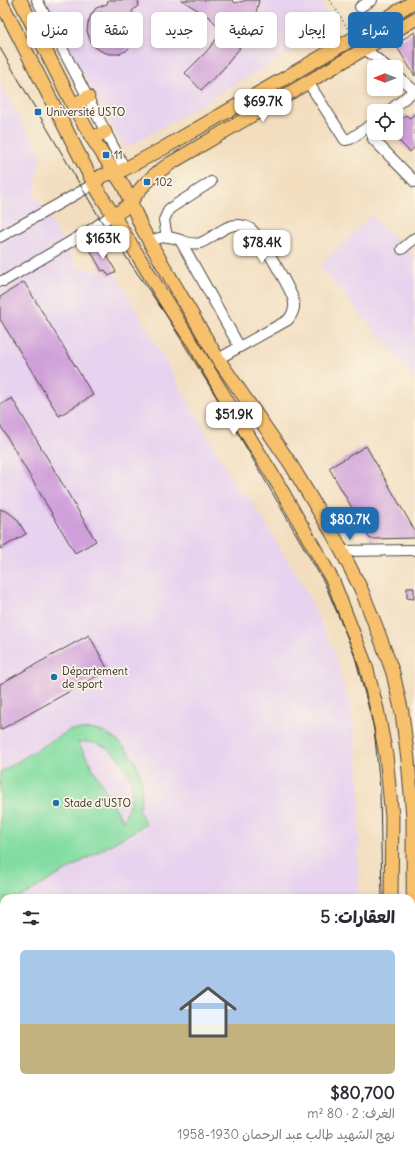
<!DOCTYPE html>
<html lang="ar">
<head>
<meta charset="utf-8">
<style>
  body { margin:0; font-family:Delius,"Playpen Sans Arabic",sans-serif; background:#f7f7f7; color:#2b2b33; direction:rtl; height:100vh; display:flex; flex-direction:column; font-size:15px; white-space:nowrap }
  * { box-sizing:border-box; margin:0 }
  p { font-size:13px; color:#7c7c81 }
  .icon { flex:none; width:22px; height:22px; fill:none; stroke:currentColor; stroke-width:2; stroke-linecap:round; stroke-linejoin:round }
  .map { position:relative; flex:1; overflow:hidden; direction:ltr }
  .side { position:absolute; left:0px; top:894px; width:415px; height:268px; display:flex; flex-direction:column; background:#fff; border-radius:12px 12px 0 0; box-shadow:0 2px 6px #0003; direction:rtl }
  .side>* { flex:none }
  .top-card { position:absolute; left:12px; top:12px; width:391px; height:36px; direction:rtl; display:flex; gap:8px }
  .needle { width:26px; rotate:270deg }
  .controls { position:absolute; left:367px; top:60px; display:grid; gap:8px }
  .controls a { display:grid; place-items:center; width:36px; height:36px; border-radius:6px; background:#fff; box-shadow:0 2px 6px #0003; font-size:20px }
  .price { position:absolute; translate:-50% -34px; padding:0 9px; border-radius:8px; background:#fff; color:#222; font-size:13px; line-height:26px; filter:drop-shadow(0 1px 2px #0008) }
  .price::after { content:''; position:absolute; left:50%; top:24px; width:12px; height:9px; margin-left:-6px; background:inherit; clip-path:polygon(0 0,100% 0,50% 100%) }
  .price.active { background:#1f6fb2; color:#fff }
  ul { padding:0; list-style:none }
  li { display:grid; align-content:center; gap:8px; height:212px; padding:0 20px }
  li+li { border-top:1px solid #e1e1e2 }
  li span { display:grid; place-items:center; height:124px; border-radius:6px; color:#555 }
  li>.icon { margin-inline-start:auto }
  span .icon { width:72px; height:72px; fill:#fffc; stroke-width:1 }
  li b { font-size:17px }
  h2 { display:flex; justify-content:space-between; align-items:center; height:48px; padding:0 20px; font-size:17px }
  .chip { padding:0 14px; border-radius:6px; background:#fff; box-shadow:0 2px 6px #0003; font-size:14px; line-height:36px }
  .chip.active { background:#1f6fb2; color:#fff }
  .map>svg:first-child { display:block }
  .built { fill:#e7d2ef }
  .green { fill:#83dda3; stroke:#578467; fill-rule:evenodd }
  .building { fill:#cf9fda }
  .lines { fill:none; stroke-linecap:round; stroke-linejoin:round }
  .minor-casing { stroke:#494641; stroke-width:12 }
  .major-casing { stroke:#494641; stroke-width:15 }
  .path { stroke:#494641; stroke-width:1.5; stroke-dasharray:1 3; stroke-linecap:butt }
  .minor { stroke:#fff; stroke-width:10 }
  .major { stroke:#f7c06c; stroke-width:13 }
  .tram { stroke:#2b2b2b; stroke-width:1 }
  .poi-dot { fill:#1f6fb2; stroke:#fcf5e5; stroke-width:1.5 }
  .labels { text-anchor:middle; stroke-width:3.5; stroke-linejoin:round; paint-order:stroke }
  .poi-label { font-size:11px; fill:#2b2b2b; stroke:#fcf5e5; text-anchor:start }
</style>
</head>
<body>
<div class="map">
<svg width="415" height="1162" viewBox="0 0 415 1162">
  <rect width="100%" height="100%" fill="#fcf5e5"/>
  <filter id="ink" filterUnits="userSpaceOnUse"><feTurbulence type="fractalNoise" baseFrequency=".025" numOctaves="2"/><feDisplacementMap in="SourceGraphic" scale="8" xChannelSelector="R" yChannelSelector="G"/><feConvolveMatrix kernelMatrix="1 2 1 2 8 2 1 2 1" color-interpolation-filters="sRGB"/></filter>
  <filter id="wash" filterUnits="userSpaceOnUse"><feTurbulence type="fractalNoise" baseFrequency=".012" numOctaves="4" result="noise"/><feDisplacementMap in="SourceGraphic" scale="16" xChannelSelector="R" yChannelSelector="G"/><feGaussianBlur stdDeviation="0.9" result="paint"/><feColorMatrix in="noise" values="0 0 0 0 0 0 0 0 0 0 0 0 0 0 0 0 0 1.4 0 .05"/><feComposite in="paint" operator="in"/></filter>
  <g filter="url(#wash)">
    <rect width="100%" height="100%" fill="#f2debf"/>
    <g class="built">
      <polygon points="43,0 320,0 335,26 125,149"/>
      <polygon points="0,84 41,155 34,193 77,266 117,276 240,493 250,498 304,587 333,649 351,710 357,754 360,797 358,898 4,898 4,1137 0,1137"/>
      <polygon points="371,216 415,257 415,379 320,266"/>
    </g>
    <path class="green" d="M70,730c8,0 17,-1 25,0 10,2 19,7 26,14 21,20 24,40 18,67l7,13 -127,74h-15v9l-4,2v-137zM78,742c22,-1 35,6 46,24 5,7 8,12 8,20 0,14 -5,23 -9,36z"/>
    <g id="blocks">
      <g class="building">
        <polygon points="108,0 139,0 138,6 132,11 137,21 138,30 137,38 132,45 126,51 118,54 109,54 101,51 94,46 90,40 87,31 88,23 91,15 96,8 107,4"/>
        <polygon points="181,0 232,0 235,3 248,0 259,0 253,26 233,43 240,48 223,69 201,90 185,73 206,52 223,31 209,17"/>
        <polygon points="415,32 415,76 395,44"/>
        <polygon points="415,113 415,147 410,152 392,134 396,133 396,124 406,115 410,118"/>
        <polygon points="101,244 116,272 109,276 105,270 102,271 90,250"/>
        <polygon points="24,282 93,395 59,416 0,319 0,297"/>
        <polygon points="12,398 96,541 75,553 0,425 0,405"/>
        <polygon points="366,446 415,531 415,538 370,539 329,468"/>
        <polygon points="0,509 8,512 17,519 26,534 0,549"/>
        <polygon points="407,588 414,588 414,599 407,598"/>
        <polygon points="89,635 108,670 0,730 0,684"/>
      </g>
    </g>
  </g>
  <g filter="url(#ink)">
    <use href="#blocks" fill-opacity="0" stroke="#494641" stroke-width="1"/>
    <g class="lines">
      <g class="minor-casing">
        <g id="minor">
          <polyline points="37,0 125,169"/>
          <polyline points="360,7 372,0"/>
          <polyline points="365,49 387,67"/>
          <polyline points="396,75 415,91"/>
          <polyline points="308,82 345,140 350,139 374,123"/>
          <polyline points="389,111 415,90"/>
          <polyline points="373,139 415,182"/>
          <polyline points="0,237 94,184"/>
          <polyline points="167,237 164,220 169,209 211,182"/>
          <polyline points="180,240 239,346"/>
          <path d="M149,241c6,-2 12,-4 18,-4 11,0 22,9 33,6 15,-5 26,-22 44,-17 2,0 6,2 8,4 8,6 42,64 42,73 1,7 -2,12 -6,17l-70,39"/>
          <polyline points="402,249 415,238"/>
          <polyline points="0,281 4,281 92,229 112,215"/>
          <polyline points="342,551 415,550"/>
          <polyline points="21,1158 21,1162"/>
          <polyline points="206,1158 206,1162"/>
        </g>
      </g>
      <g class="major-casing">
        <g id="major">
          <polyline points="0,0 94,184 278,484 333,581 366,666 377,709 386,755 392,817 391,898"/>
          <polyline points="20,0 73,105 92,138 124,187 142,228 149,241 218,359 290,463 335,538 361,589 377,629 393,673 402,713 408,760 413,817 414,1162"/>
          <polyline points="73,105 88,97"/>
          <polyline points="92,138 105,132"/>
          <polyline points="94,184 101,176 121,171 162,149 354,38 415,1"/>
          <path d="M112,215c17,-5 22,-21 34,-32 7,-8 16,-14 25,-20l244,-144"/>
          <polyline points="0,1149 4,1149"/>
          <polyline points="389,1158 389,1162"/>
        </g>
      </g>
      <polyline class="path" points="330,0 348,29"/>
      <use href="#minor" class="minor"/>
      <use href="#major" class="major"/>
      <g class="tram">
        <polyline points="0,48 102,222 188,347 325,584 354,653 374,728 380,789 382,898"/>
        <polyline points="383,1158 384,1162"/>
      </g>
    </g>
  </g>
  <g class="poi-dot">
    <rect x="34" y="108" width="8" height="8" rx="2"/>
    <rect x="102" y="151" width="8" height="8" rx="2"/>
    <rect x="143" y="178" width="8" height="8" rx="2"/>
    <circle cx="54" cy="677" r="4"/>
    <circle cx="56" cy="803" r="4"/>
  </g>
  <g class="labels">
    <g class="poi-label">
      <text x="46" y="116">Université USTO</text>
      <text x="114" y="159">11</text>
      <text x="155" y="186">102</text>
      <text x="62" y="675">Département<tspan x="62" dy="13">de sport</tspan></text>
      <text x="64" y="807">Stade d'USTO</text>
    </g>
  </g>
</svg>
<div class="controls">
<a><svg class="needle" viewBox="-14 -14 28 28"><path d="M0-13l5 13h-10z" fill="#e53935"/><path d="M0 13l5-13h-10z" fill="#7c7c81"/></svg></a>
<a><svg class="icon" aria-label="locate" viewBox="0 0 24 24"><circle cx="12" cy="12" r="6"/><path d="M12 2v4M12 18v4M2 12h4M18 12h4"/></svg></a>
</div>
<b class="price" style="left:263px;top:123px">$69.7K</b>
<b class="price" style="left:103px;top:260px">$163K</b>
<b class="price" style="left:262px;top:264px">$78.4K</b>
<b class="price" style="left:234px;top:436px">$51.9K</b>
<b class="price active" style="left:350px;top:541px">$80.7K</b>
<div class="top-card">
<a class="chip active">شراء</a>
<a class="chip">إيجار</a>
<a class="chip">تصفية</a>
<a class="chip">جديد</a>
<a class="chip">شقة</a>
<a class="chip">منزل</a>
</div>
<section class="side">
<h2>العقارات: 5<svg class="icon" aria-label="filters" viewBox="0 0 24 24"><path d="M4 7h16M4 17h16"/><circle cx="9" cy="7" r="2"/><circle cx="15" cy="17" r="2"/></svg></h2>
<ul>
<li><span style="background:linear-gradient(#a9c7e8 60%,#c2b280 0)"><svg class="icon" aria-label="home" viewBox="0 0 24 24"><path d="M3 11l9-7 9 7M6 9v11h12V9"/></svg></span><div><b>$80,700</b><p>الغرف: 2 · 80 m²</p><p>نهج الشهيد طالب عبد الرحمان 1930-1958</p></div></li>
</ul>
</section>
</div>
</body>
</html>
